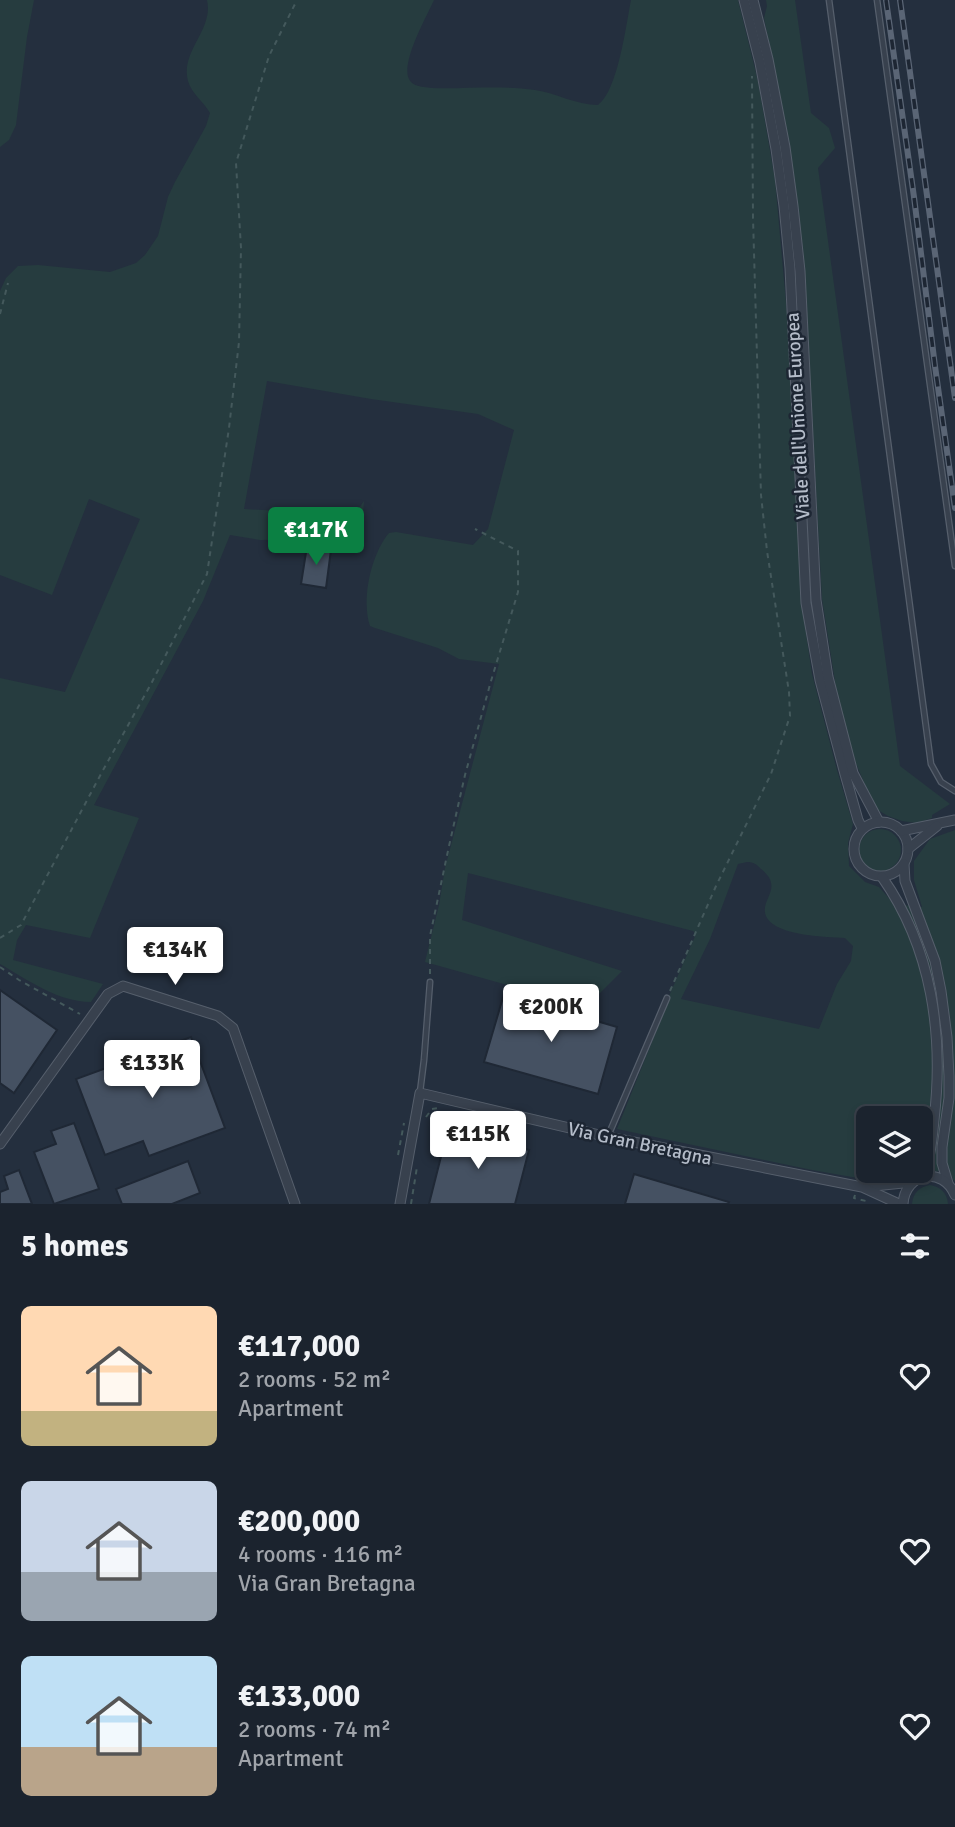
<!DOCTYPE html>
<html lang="en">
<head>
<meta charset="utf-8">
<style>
  body { margin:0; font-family:Signika,sans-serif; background:#282f3a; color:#f1f3f6; height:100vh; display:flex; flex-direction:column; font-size:26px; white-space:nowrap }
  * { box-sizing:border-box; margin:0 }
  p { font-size:23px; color:#a0a4aa }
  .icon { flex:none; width:38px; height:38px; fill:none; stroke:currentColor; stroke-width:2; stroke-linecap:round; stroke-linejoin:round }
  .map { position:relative; height:1204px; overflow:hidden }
  .side { display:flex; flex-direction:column; background:#1b232e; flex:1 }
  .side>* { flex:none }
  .fabs { position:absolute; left:856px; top:1106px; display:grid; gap:14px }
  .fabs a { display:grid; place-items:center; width:77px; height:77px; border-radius:10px; background:#1b232e; box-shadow:0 4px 10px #0003,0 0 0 2px #39404a; font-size:35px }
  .price { position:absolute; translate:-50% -60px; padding:0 16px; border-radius:7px; background:#fff; color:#222; font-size:23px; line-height:46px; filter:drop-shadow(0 2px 4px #0008) }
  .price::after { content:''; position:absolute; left:50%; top:42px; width:21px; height:16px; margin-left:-10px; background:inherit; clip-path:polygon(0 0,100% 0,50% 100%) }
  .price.selected { background:#0b8043; color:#fff }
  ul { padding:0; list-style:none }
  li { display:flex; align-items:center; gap:21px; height:175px; padding:0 21px }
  li span { display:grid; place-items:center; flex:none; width:196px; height:140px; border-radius:10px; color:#555 }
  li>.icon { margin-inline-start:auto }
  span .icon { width:84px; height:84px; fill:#fffc; stroke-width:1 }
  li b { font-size:30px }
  h2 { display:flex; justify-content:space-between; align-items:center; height:84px; padding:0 21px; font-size:30px }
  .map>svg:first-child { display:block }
  .green { fill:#263c3f; fill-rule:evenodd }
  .building { fill:#455162; stroke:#1f2835; stroke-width:2 }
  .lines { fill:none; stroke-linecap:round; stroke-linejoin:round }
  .service-casing { stroke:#565f6c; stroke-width:7 }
  .minor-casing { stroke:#565f6c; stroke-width:11 }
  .path { stroke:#44595c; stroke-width:2; stroke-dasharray:5 5; stroke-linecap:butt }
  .service { stroke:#38414e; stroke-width:4.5 }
  .minor { stroke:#38414e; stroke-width:9 }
  .rail-casing { stroke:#5a6575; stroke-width:6 }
  .rail { stroke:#1d2633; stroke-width:3.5; stroke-dasharray:10; stroke-linecap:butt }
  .labels { text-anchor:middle; stroke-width:5; stroke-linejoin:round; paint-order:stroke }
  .street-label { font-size:19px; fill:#b4bcc9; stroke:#1d2633 }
</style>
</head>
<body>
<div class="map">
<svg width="955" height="1204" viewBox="0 0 955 1204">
  <rect width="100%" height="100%" fill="#242f3e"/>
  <g class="green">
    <polygon points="0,0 34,0 27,37 16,125 9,140 0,147"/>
    <path d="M207,0h227c-7,16 -37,68 -23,82 5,5 13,5 21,6 34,1 69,-3 103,2 21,3 41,15 63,15 20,-15 28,-80 33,-105h107l20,81 17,99 13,145 13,274 11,75 25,96 16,54 -5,19 1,23 16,16 14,5 15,17 28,3 -8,-27v-19l16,-22 25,-9v351l-7,-5 -2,-5 -39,1 -15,12 -80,-14 -195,-41 53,-132 -1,-1 27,-62 -3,-3 -225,-58 -6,47 160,51 -36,36 -161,-45 14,-57 6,-37 54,-204 -40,-5 -21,-11 -63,-20 -5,-2c-9,-26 1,-72 19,-93l7,-1 77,13 15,-16 26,-99 -36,-16 -107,-15 -104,-18 -23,128 110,6 10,-14 -3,42 -53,-4 -48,1 -30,-5 -27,66 -109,204 45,13 -49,120 -64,-13 -9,15 -4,20 90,24 -12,18c-33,0 -63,-22 -91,-38v-286l65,14 75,-173 -51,-20 -37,96 -52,-20v-284l6,-13 12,-12 20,-1 72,7 26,-9 9,-8 13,-19 10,-39 7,-15 31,-56 4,-13c-6,-11 -19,-20 -22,-32 -8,-30 26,-51 19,-81zM747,862c7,0 9,2 14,7 25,20 -4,31 6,49 11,18 60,19 78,20l8,8 -2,15 -14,23 -18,45 -138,-30 29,-60 28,-75zM868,1118h52v53h-52z"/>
    <polygon points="766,0 795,0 811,113 829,128 835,148 818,168 900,766 950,804 932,815 932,818 917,823 902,821 888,816 878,810 868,792 855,761 837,694 822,599 803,248 780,95 764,18 767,6"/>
    <circle cx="880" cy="850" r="21"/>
    <path d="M930,1185c11,2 17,8 18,19h-36c1,-11 7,-17 18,-19z"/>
  </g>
  <g class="building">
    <polygon points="307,546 331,550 326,588 301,584"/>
    <polygon points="0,990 57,1030 14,1093 0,1083"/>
    <polygon points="504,994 617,1027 598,1094 484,1062"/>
    <polygon points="191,1037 225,1128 149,1156 143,1141 105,1155 76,1079"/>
    <polygon points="74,1123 99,1189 54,1204 34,1152 56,1144 51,1131"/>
    <polygon points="448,1129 529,1150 515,1204 429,1204"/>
    <polygon points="188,1161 200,1193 172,1204 122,1204 116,1189"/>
    <polygon points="19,1170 32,1204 0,1204 0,1192 8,1189 4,1176"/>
    <polygon points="634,1174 729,1202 728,1204 625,1204"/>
  </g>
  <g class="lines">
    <g class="service-casing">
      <g id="service">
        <polyline points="829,0 931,764 941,782 955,791"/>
        <polyline points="877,0 955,566"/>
        <polyline points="420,1092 424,1060 430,982"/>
        <polyline points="608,1136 667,998"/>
      </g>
    </g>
    <g class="minor-casing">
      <g id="minor">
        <polyline points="744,0 760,63 776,149 784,206 790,268 806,603 820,680 845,774 858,820 862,828"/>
        <polyline points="753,0 768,59 785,147 793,206 800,271 816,600 828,677 853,773 879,822"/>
        <circle cx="881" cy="849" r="27"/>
        <polyline points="901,831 955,820"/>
        <polyline points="908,849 937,826"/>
        <polyline points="904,864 905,881 935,961 941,991 947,1037 949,1076 949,1098 942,1147 942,1163 948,1183"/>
        <path d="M882,877c50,71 62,158 52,243 -2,19 -3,40 -13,57"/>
        <polyline points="0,1144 108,994 123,986 218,1016 233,1028 295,1204"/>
        <polyline points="864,1187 913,1182"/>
        <polyline points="400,1204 420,1093 608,1137 862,1187 899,1204"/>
        <path d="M903,1204c2,-32 40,-38 52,-9"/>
      </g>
    </g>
    <g class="path">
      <polyline points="0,314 8,283"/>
      <polyline points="0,938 21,925 102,772 151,684 207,574 229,428 239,342 241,248 236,163 269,56 297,0"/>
      <polyline points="0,967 19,980 80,1014"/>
      <polyline points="430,974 430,936 449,846 465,775 491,681 518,592 518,551 475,529"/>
      <polyline points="670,991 716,886 771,774 790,716 789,692 767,551 761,495 753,218 752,76"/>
      <polyline points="426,1117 432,1109 438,1108"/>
      <polyline points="398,1155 404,1123"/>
      <polyline points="855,1195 854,1198 866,1201"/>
      <polyline points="411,1204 417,1167"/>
    </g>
    <use href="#service" class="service"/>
    <use href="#minor" class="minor"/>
    <g class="rail-casing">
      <g id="rail">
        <polyline points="886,0 914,197 935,366 955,508"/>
        <polyline points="900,0 955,398"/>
      </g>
    </g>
    <use href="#rail" class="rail"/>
  </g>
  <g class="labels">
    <g class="street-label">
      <text transform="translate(797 416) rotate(-93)" y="7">Viale dell'Unione Europea</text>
      <text transform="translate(640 1143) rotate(12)" y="7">Via Gran Bretagna</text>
    </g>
  </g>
</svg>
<div class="fabs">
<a><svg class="icon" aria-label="layers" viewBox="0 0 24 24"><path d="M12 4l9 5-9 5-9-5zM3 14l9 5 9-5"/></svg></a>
</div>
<b class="price selected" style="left:316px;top:567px">€117K</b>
<b class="price" style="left:175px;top:987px">€134K</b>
<b class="price" style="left:551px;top:1044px">€200K</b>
<b class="price" style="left:152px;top:1100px">€133K</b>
<b class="price" style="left:478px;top:1171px">€115K</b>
</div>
<section class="side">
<h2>5 homes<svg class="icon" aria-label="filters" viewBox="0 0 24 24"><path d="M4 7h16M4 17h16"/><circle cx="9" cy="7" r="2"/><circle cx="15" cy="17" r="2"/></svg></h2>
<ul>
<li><span style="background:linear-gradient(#ffd9b3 75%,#c2b280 0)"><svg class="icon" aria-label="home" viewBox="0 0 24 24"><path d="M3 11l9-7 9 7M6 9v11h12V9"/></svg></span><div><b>€117,000</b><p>2 rooms · 52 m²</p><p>Apartment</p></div><svg class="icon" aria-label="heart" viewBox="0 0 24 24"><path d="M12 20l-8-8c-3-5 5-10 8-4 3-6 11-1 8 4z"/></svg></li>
<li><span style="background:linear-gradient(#c9d6e8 65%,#9aa5b1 0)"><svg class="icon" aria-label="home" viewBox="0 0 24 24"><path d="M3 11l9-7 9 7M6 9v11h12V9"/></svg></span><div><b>€200,000</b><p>4 rooms · 116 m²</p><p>Via Gran Bretagna</p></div><svg class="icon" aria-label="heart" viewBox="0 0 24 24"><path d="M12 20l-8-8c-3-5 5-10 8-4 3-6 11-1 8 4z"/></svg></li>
<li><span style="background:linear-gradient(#bfe0f5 65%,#b9a48a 0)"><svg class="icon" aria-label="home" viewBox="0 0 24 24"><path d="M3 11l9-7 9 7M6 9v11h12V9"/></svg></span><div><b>€133,000</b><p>2 rooms · 74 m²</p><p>Apartment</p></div><svg class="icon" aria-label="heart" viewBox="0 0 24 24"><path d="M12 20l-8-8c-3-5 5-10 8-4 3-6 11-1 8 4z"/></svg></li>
</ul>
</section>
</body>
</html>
